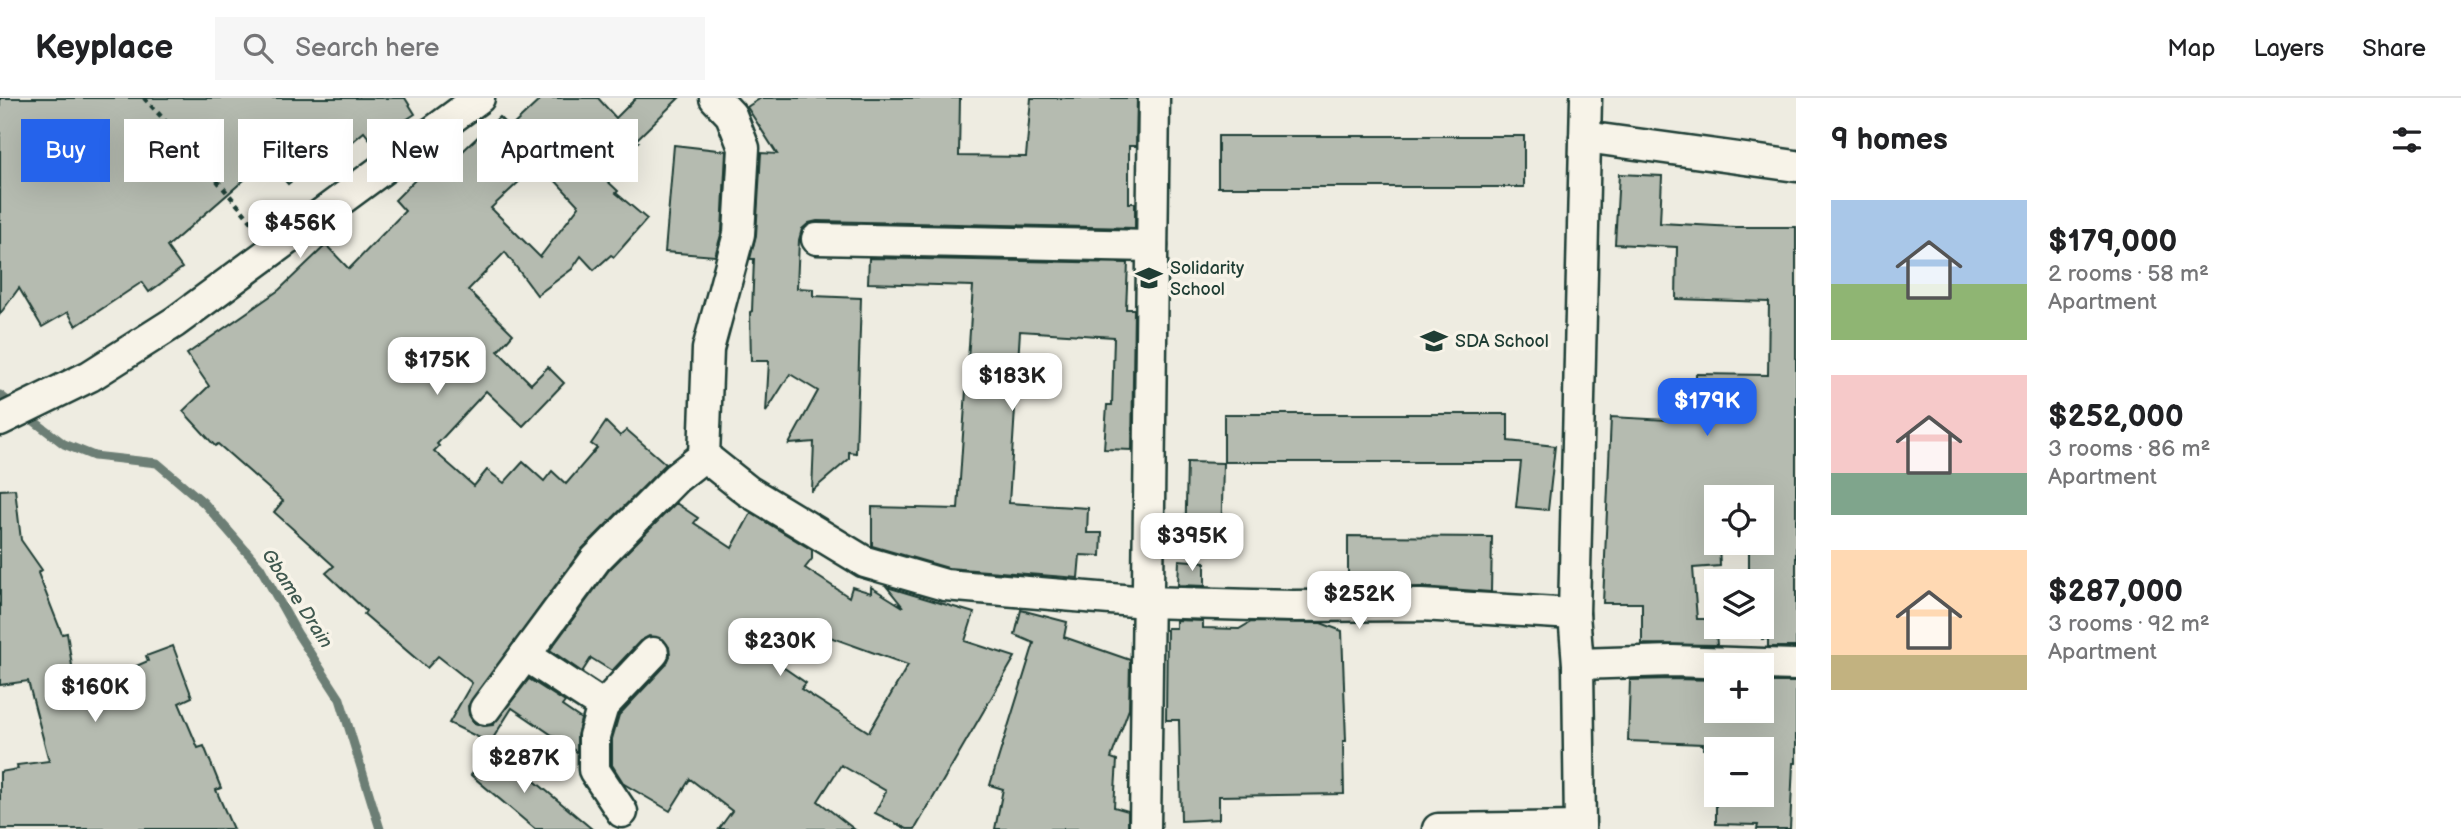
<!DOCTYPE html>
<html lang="en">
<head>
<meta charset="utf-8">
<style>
  body { margin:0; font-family:"Balsamiq Sans",sans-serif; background:#f6f6f6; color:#202124; height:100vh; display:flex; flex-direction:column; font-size:26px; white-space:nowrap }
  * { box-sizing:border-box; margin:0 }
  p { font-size:23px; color:#757577 }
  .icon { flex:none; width:38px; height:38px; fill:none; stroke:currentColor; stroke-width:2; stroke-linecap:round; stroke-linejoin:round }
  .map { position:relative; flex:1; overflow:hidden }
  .sheet { display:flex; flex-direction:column; background:#fff; width:665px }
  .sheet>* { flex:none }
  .guide { position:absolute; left:21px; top:21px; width:665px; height:63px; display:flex; gap:14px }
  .controls { position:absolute; left:1704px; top:387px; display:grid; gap:14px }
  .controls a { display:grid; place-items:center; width:70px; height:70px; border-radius:0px; background:#fff; box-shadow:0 7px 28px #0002; font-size:35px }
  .price { position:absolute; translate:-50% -60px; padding:0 16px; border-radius:14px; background:#fff; color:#222; font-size:23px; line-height:46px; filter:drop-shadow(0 2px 4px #0008) }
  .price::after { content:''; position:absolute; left:50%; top:42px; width:21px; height:16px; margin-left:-10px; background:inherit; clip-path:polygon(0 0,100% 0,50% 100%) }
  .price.current { background:#2563eb; color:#fff }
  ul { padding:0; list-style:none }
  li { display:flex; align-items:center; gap:21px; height:175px; padding:0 35px }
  li span { display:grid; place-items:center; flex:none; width:196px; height:140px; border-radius:0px; color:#555 }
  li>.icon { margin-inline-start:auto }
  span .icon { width:84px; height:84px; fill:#fffc; stroke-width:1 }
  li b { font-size:30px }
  h2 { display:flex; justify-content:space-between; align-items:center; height:84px; padding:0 35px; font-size:30px }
  .tag { padding:0 24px; border-radius:0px; background:#fff; box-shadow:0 7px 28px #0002; font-size:24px; line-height:63px }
  .tag.current { background:#2563eb; color:#fff }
  header { display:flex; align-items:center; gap:42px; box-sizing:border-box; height:98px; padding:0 35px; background:#fff; border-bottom:2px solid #e0e0e0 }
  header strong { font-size:33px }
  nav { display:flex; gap:38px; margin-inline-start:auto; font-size:24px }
  .search { width:490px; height:63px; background:#f6f6f6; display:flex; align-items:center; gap:18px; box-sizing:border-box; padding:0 24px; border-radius:0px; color:#757577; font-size:26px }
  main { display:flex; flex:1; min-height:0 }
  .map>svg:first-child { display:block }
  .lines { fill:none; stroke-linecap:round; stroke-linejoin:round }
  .stream { stroke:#6c7e74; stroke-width:9 }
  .building { fill:#b5bbb0; stroke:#1f3d34; stroke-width:2; fill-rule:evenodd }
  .minor-casing { stroke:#1f3d34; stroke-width:35 }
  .path { stroke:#1f3d34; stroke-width:4.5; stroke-dasharray:5 5; stroke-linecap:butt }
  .minor { stroke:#f7f3e8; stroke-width:30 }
  .labels { text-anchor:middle; stroke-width:7; stroke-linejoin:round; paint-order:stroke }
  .poi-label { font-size:18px; fill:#1f3d34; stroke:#f7f3e8; text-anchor:start }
  .water-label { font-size:19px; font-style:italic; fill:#3f584f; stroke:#f7f3e8 }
</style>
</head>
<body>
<header>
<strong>Keyplace</strong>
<div class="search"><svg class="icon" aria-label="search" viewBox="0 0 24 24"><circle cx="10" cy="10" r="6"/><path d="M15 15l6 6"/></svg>Search here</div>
<nav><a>Map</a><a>Layers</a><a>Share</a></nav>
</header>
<main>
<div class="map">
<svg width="1796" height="731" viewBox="0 0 1796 731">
  <rect width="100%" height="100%" fill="#eeece1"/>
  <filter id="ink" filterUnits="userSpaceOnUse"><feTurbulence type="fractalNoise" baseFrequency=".0143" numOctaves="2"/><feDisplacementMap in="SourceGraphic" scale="14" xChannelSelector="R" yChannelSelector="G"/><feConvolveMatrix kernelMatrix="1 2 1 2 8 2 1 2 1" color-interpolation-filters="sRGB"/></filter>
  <g filter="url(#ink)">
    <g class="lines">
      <polyline class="stream" points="0,297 64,346 94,358 157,365 204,405 260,469 297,535 340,601 380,731"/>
    </g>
    <g class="building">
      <polygon points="0,0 405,0 415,16 372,44 364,34 316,74 311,67 288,86 267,62 167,149 182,170 149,194 142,184 76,228 68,214 42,229 19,190 0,216"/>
      <path d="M542,0h56l18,20 20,-20h43l-45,44h4l-36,34 16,15 -2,2 31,26 -33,38 -3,-2 -17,15 -13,-14 -9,13 -35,26 -32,-43 -37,38 45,44 -15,17 33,33 17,-17 16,16 -41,43 -37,-35 -49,53 2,2 -5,5 40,35 13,-16 17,13 19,-21 21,19 8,-10 14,13 31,-36 -6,-4 15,-22 14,14 7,-6 39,34 -84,85 -114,157 1,9 5,8 10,3 9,-1 36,-46 36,23 -3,4 19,13 -4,17v16l-65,-44 -22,35 -41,-20 23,-40 -34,-27 -11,12 -63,-54 2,-3 -40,-38 8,-7 -60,-54 9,-11 -65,-57 -3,2 -32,-35 26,-25 -22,-32 92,-64 47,-45 23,24 56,-58 -10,-11 44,-44 9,9 51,-48 11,11zM539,65l40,43 -39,51 -49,-49z"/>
      <polygon points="761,0 960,0 959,58 1026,59 1031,0 1137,0 1136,48 1129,48 1129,105 1135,105 1135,130 817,123 809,125 802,131 799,142 797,190 813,191 813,198 861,200 856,355 849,354 849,361 812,393 814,344 789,346 818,293 790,276 766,314 769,263 751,263 750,214 752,213 754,161 750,161 756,137 761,55 777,56 747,9"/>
      <rect x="1218" y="38" width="306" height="51"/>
      <polygon points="674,47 726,53 722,133 715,158 665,154"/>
      <polygon points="1619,76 1662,78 1660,125 1735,129 1796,129 1796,549 1768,549 1768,541 1762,541 1762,483 1749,483 1749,446 1769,445 1768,399 1717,399 1717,445 1719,445 1720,468 1693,470 1697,521 1715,521 1717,547 1642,546 1642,505 1603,505 1611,319 1668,322 1667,305 1696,305 1696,276 1768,277 1769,204 1676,201 1677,149 1615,146"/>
      <polygon points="869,160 1128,165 1126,211 1134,211 1132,352 1104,351 1107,307 1112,307 1114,239 1020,233 1009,405 1088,410 1087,435 1102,435 1101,458 1080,457 1078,480 948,470 872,448 872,409 958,411 973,188 868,185"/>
      <polygon points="1224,316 1508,316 1508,343 1555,348 1548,412 1516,409 1521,364 1224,364"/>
      <polygon points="1187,364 1223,365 1221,452 1185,452"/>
      <polygon points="15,391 21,442 42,472 38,475 62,536 67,535 76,594 148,563 146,558 173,548 192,599 179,605 198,650 204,648 221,690 216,692 233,731 0,731 0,674 18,671 17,667 49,663 28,583 0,587 0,392"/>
      <path d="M676,405l22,15 -4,5 38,25 19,-35 61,37v9l-7,9 44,29 3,-10 19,6v-6l32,20 -16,-20 87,26 -9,28 50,16 -100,172h-8l-32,-16 11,-22 -45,-26 -23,36 36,28h-135l13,-18 -42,-32 -20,32 -46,-27 -12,-19v-26l7,-24 47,-50 4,-9 -1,-9 -5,-7 -15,-4 -9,5 -28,30 -21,-13 -9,14 -32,-22 59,-80zM805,530l103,37 -39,67 -68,-43 5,-6 -26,-18z"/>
      <polygon points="1348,438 1492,439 1491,494 1421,489 1348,490"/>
      <polygon points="1179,462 1205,464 1205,488 1178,487"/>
      <polygon points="1021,512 1067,524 1064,539 1130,562 1129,611 1111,660 1117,662 1114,709 1128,713 1128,731 995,731 1003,691 990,687 1034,545 1015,537"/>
      <polygon points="1176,522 1203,523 1203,530 1239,531 1251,524 1321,525 1342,533 1346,643 1343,643 1344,696 1219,698 1219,721 1181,723 1179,622 1166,622 1167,530 1176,530"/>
      <polygon points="1672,581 1717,582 1717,612 1767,612 1767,584 1796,584 1796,665 1793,665 1790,731 1757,731 1758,727 1716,726 1716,696 1762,696 1762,651 1703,651 1703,646 1628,643 1630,582"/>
      <polygon points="494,649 592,731 535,731 471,677"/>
    </g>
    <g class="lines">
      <g class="minor-casing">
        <g id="minor">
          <polyline points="715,0 731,17 744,50 739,136 708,251 704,358 748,393 865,464 945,487 1146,504 1293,508 1421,507 1574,516"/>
          <polyline points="1585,39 1796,68"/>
          <polyline points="817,141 1152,148"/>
          <polyline points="0,322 90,278 175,224 479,0"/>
          <polyline points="525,557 603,608"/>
          <polyline points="1578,566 1672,563 1796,567"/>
          <polyline points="485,611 596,461 676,380 704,358"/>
          <polyline points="622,714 594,672 594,638 603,608 653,555"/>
          <polyline points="1145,731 1154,0"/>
          <polyline points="1438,731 1580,729"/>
          <polyline points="1580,731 1578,566 1574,516 1586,0"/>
        </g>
      </g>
      <polyline class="path" points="144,0 183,42 256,129"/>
      <use href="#minor" class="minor"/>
    </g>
  </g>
  <defs>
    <g id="school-bare" transform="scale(2.1)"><path d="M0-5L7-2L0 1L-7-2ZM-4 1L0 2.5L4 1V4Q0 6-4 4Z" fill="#1f3d34" stroke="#f7f3e8" stroke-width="2.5" paint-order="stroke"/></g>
  </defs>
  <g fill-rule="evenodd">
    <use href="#school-bare" x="1149" y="180"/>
    <use href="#school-bare" x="1434" y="243"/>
  </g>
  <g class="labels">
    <g class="poi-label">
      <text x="1170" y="176">Solidarity<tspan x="1170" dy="21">School</tspan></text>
      <text x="1455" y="249">SDA School</text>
    </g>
    <g class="water-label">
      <text transform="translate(298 500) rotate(57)" y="7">Gbame Drain</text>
    </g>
  </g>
</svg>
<div class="controls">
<a><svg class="icon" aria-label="locate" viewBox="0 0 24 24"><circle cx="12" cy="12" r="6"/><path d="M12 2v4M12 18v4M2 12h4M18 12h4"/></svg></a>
<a><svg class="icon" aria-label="layers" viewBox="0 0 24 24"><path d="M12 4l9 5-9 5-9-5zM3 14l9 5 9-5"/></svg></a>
<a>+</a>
<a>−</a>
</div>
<b class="price" style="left:300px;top:162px">$456K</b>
<b class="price" style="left:437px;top:299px">$175K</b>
<b class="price" style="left:1012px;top:315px">$183K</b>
<b class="price current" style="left:1707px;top:340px">$179K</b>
<b class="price" style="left:1192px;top:475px">$395K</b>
<b class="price" style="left:1359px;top:533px">$252K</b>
<b class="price" style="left:780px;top:580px">$230K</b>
<b class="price" style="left:95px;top:626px">$160K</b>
<b class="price" style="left:524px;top:697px">$287K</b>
<div class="guide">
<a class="tag current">Buy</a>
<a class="tag">Rent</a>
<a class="tag">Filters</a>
<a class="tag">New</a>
<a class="tag">Apartment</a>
</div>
</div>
<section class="sheet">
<h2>9 homes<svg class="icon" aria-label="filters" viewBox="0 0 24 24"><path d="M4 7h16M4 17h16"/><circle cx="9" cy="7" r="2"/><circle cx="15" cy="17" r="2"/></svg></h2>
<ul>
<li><span style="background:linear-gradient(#a9c7e8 60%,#8fb573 0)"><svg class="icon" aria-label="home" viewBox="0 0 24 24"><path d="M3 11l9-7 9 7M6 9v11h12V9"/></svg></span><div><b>$179,000</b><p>2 rooms · 58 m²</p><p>Apartment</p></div></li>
<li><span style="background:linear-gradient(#f6c9c9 70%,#7fa58c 0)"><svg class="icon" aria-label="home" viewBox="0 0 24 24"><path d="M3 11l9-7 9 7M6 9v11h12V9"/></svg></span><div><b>$252,000</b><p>3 rooms · 86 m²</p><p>Apartment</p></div></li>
<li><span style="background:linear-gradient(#ffd9b3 75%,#c2b280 0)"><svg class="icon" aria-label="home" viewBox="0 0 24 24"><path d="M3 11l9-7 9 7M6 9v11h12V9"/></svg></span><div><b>$287,000</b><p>3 rooms · 92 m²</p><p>Apartment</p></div></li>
</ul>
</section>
</main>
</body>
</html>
